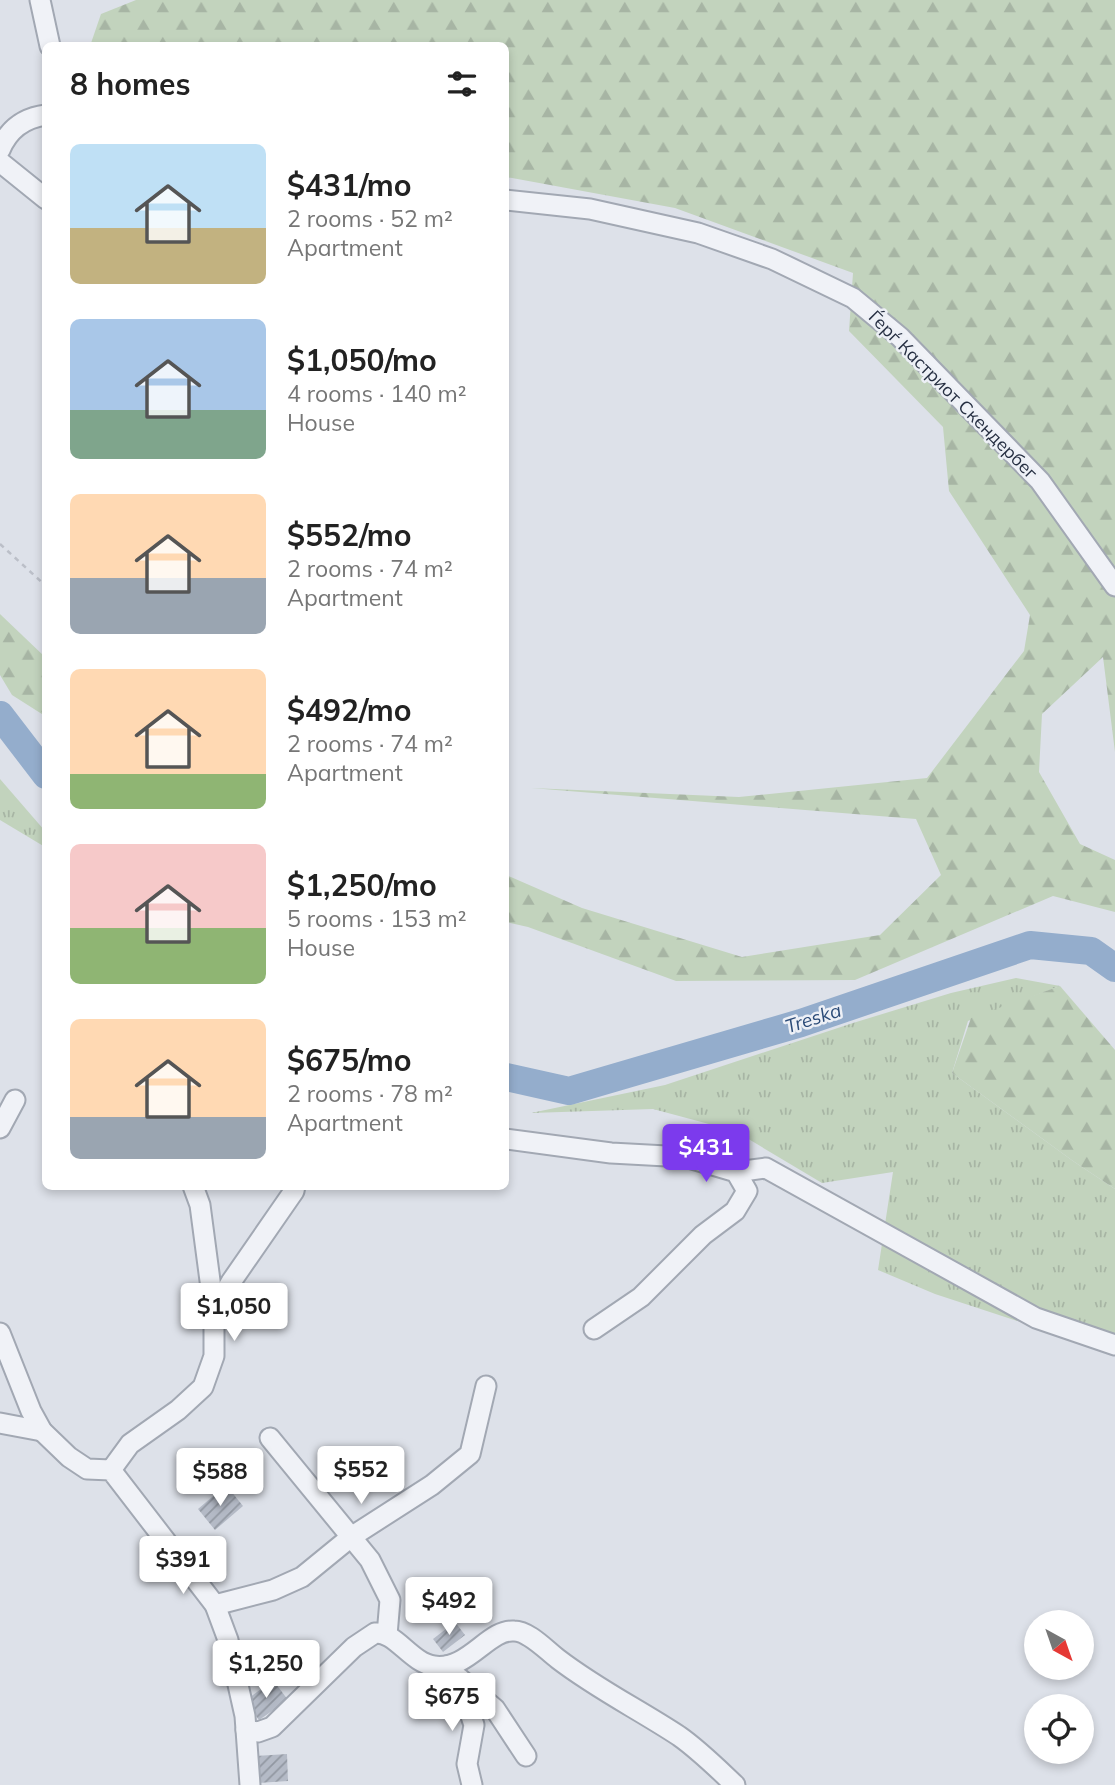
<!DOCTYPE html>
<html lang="en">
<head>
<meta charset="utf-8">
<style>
  body { margin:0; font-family:Mulish,sans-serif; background:#f6f6f6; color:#222; height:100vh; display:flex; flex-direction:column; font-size:26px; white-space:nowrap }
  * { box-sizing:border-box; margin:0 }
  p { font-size:23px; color:#767676 }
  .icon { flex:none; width:38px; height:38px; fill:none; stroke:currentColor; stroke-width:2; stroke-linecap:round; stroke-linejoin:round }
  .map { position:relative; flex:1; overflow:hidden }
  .drawer { position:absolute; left:42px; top:42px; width:467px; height:1148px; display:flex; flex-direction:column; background:#fff; border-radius:10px; box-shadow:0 4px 10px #0003 }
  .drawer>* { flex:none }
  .needle { width:46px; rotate:140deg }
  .controls { position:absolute; left:1024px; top:1610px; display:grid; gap:14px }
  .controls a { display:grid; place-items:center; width:70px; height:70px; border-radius:50%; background:#fff; box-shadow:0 4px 10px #0003; font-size:35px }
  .price { position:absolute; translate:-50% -60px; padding:0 16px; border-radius:7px; background:#fff; color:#222; font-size:23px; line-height:46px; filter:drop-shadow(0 2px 4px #0008) }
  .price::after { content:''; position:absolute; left:50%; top:42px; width:21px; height:16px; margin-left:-10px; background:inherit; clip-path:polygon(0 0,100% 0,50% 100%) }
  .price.on { background:#7c3aed; color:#fff }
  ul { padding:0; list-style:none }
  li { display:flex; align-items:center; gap:21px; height:175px; padding:0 28px }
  li span { display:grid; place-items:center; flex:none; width:196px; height:140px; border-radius:10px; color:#555 }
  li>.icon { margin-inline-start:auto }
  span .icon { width:84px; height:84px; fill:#fffc; stroke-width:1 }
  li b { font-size:30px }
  h2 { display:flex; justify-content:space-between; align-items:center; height:84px; padding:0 28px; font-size:30px }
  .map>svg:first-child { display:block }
  .grass { fill:url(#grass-tufts) }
  .forest { fill:url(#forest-firs) }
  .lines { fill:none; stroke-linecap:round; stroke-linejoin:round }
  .river { stroke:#94adcc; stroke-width:28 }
  .building { fill:url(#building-hatch) }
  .minor-casing { stroke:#a2a8b3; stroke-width:23 }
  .path { stroke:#bbbfc8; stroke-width:2.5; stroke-dasharray:5 5; stroke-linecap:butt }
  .minor { stroke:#f0f2f7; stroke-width:19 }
  .labels { text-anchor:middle; stroke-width:5; stroke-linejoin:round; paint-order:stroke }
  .street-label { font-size:18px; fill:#252e41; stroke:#edf0f6 }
  .water-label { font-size:19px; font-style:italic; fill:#2b4b78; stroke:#edf0f6 }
</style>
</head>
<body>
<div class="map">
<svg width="1115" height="1785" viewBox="0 0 1115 1785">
  <defs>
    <pattern id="grass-tufts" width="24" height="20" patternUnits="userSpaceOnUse" patternTransform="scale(1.75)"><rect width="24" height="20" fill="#c2d3bd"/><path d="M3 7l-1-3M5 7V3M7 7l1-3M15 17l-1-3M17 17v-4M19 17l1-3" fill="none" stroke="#a7b5a4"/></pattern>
    <pattern id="forest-firs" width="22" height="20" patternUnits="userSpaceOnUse" patternTransform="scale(1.75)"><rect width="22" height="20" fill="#c2d3bd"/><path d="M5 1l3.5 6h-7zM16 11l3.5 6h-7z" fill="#a7b5a4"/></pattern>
    <pattern id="building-hatch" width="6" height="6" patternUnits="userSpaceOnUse" patternTransform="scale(1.75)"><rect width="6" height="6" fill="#b4bac6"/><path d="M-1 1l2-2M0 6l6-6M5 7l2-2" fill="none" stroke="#9298a2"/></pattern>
  </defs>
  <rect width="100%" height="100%" fill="#dde1e9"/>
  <g class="grass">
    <polygon points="0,779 45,831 45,847 0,820"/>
    <polygon points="1016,978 1060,986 968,1021 952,1073 1073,1161 1115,1189 1115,1353 935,1294 878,1270 893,1172 822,1183 735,1131 653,1109 531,1113 665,1085 853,1023 951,993"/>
  </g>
  <g class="forest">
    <polygon points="136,0 1115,0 1115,752 1103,657 1042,714 1039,772 1080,844 1115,860 1115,912 1053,896 855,980 676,981 528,927 506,922 506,875 582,908 742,957 880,935 941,875 916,819 531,788 739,797 927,778 1024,651 1030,615 949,491 943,427 849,331 853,273 675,208 506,177 506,46 90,46 101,14"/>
    <polygon points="0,614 45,657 45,716 12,695 0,675"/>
    <polygon points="1060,986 1115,1050 1115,1189 1073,1161 952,1073 971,1018"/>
  </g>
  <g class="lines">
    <g class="river">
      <polyline points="0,715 46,775"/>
      <polyline points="506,1077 569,1091 801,1023 1030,945 1091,951 1115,968"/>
    </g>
  </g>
  <g class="building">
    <polygon points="226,1485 243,1506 215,1530 198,1509"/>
    <polygon points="455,1622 465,1635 443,1652 433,1639"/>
    <polygon points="273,1680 288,1700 259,1720 245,1701"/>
    <polygon points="287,1754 288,1781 258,1783 256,1756"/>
  </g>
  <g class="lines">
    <g class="minor-casing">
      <g id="minor">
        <polyline points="40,0 50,46"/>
        <path d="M0,150c8,-20 23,-32 46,-35"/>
        <polyline points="0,162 46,199"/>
        <polyline points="506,200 590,209 698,233 772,259 853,298 900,337 1040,481 1115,586"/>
        <polyline points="0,1128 15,1100"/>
        <polyline points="506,1139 611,1153 685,1157 736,1172 747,1191 735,1211 703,1235 641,1297 594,1329"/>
        <polyline points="736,1172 766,1168 1036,1318 1115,1345"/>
        <polyline points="193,1186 200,1205 214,1311"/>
        <polyline points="0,1333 31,1411 42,1431 69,1457 87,1469 111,1470 215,1605 228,1640 245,1716 250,1785"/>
        <polyline points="0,1423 42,1431"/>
        <polyline points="270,1438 370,1560 390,1600 387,1635"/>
        <polyline points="111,1470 130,1444 178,1410 203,1387 214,1356 214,1311 231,1282 294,1191 295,1186"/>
        <polyline points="215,1605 273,1590 302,1577 351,1537 432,1485 470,1454 486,1386"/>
        <polyline points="447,1666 468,1707 474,1725 467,1764 472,1785"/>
        <polyline points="459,1678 495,1709 526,1756"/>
        <path d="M246,1730l12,2 14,-5 82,-80 21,-14c20,-2 36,30 59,33 34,5 54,-37 80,-35 15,0 32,19 44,28 39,30 80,50 121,77 20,14 38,32 56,49"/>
      </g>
    </g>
    <polyline class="path" points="0,544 46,586"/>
    <use href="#minor" class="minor"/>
  </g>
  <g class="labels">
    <g class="street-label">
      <text transform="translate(953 395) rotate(45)" y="6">Ѓерѓ Кастриот Скендербег</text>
    </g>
    <g class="water-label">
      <text transform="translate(813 1018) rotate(-18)" y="7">Treska</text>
    </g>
  </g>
</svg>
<div class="controls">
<a><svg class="needle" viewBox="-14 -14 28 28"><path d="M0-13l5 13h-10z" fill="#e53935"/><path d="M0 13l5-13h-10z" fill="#767676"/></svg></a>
<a><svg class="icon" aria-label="locate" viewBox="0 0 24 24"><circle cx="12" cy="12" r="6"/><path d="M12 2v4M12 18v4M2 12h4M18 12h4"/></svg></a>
</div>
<b class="price on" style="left:706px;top:1184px">$431</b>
<b class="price" style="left:234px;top:1343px">$1,050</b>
<b class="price" style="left:361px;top:1506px">$552</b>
<b class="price" style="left:220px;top:1508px">$588</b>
<b class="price" style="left:183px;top:1596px">$391</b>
<b class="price" style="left:449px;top:1637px">$492</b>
<b class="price" style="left:266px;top:1700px">$1,250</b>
<b class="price" style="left:452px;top:1733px">$675</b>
<section class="drawer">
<h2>8 homes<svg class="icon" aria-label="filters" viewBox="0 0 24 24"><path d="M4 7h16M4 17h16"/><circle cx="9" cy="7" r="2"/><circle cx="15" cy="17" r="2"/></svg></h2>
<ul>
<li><span style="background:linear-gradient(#bfe0f5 60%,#c2b280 0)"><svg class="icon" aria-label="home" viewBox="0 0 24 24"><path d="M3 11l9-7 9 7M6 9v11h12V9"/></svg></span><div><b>$431/mo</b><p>2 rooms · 52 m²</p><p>Apartment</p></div></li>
<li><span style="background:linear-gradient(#a9c7e8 65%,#7fa58c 0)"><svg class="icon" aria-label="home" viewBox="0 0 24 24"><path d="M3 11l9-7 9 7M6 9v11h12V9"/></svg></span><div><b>$1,050/mo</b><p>4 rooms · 140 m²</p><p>House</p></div></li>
<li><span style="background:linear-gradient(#ffd9b3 60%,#9aa5b1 0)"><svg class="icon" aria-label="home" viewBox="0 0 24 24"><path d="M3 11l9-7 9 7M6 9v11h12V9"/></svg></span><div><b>$552/mo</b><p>2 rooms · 74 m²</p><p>Apartment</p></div></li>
<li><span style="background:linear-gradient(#ffd9b3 75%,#8fb573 0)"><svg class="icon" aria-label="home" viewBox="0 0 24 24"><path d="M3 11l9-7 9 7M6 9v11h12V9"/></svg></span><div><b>$492/mo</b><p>2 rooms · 74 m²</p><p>Apartment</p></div></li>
<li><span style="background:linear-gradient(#f6c9c9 60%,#8fb573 0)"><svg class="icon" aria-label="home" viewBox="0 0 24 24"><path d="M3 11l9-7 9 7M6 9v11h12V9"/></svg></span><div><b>$1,250/mo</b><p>5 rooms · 153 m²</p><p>House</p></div></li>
<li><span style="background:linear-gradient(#ffd9b3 70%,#9aa5b1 0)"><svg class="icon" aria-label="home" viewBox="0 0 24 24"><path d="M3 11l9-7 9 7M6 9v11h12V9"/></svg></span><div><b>$675/mo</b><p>2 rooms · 78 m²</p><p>Apartment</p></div></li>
</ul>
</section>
</div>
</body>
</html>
